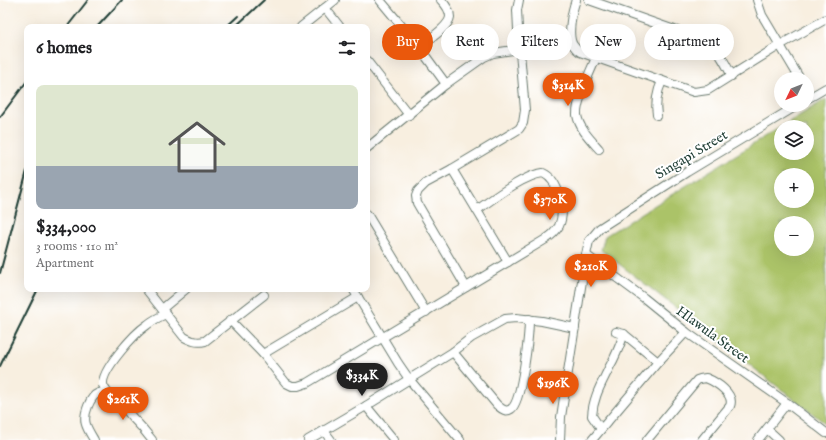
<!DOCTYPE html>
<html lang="en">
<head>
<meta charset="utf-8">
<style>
  body { margin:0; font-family:"IM FELL English",serif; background:#f2f2f2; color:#202124; height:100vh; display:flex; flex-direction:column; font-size:15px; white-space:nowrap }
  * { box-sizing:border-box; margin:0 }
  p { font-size:13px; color:#757577 }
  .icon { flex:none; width:22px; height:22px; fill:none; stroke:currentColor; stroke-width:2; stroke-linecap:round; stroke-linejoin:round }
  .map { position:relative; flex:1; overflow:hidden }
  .details { position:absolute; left:24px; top:24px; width:346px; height:268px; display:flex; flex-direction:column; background:#fff; border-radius:8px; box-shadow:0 4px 16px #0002 }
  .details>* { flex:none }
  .top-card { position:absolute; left:382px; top:24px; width:380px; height:36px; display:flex; gap:8px }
  .needle { width:26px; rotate:227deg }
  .tools { position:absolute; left:774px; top:72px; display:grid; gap:8px }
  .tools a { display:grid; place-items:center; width:40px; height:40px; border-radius:50%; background:#fff; box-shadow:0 4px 16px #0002; font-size:20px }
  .price { position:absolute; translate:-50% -34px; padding:0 9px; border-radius:14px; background:#ea580c; color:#fff; font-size:13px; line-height:26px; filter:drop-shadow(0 1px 2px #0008) }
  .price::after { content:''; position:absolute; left:50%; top:24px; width:12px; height:9px; margin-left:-6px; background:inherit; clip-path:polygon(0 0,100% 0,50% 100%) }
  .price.on { background:#222; color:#fff }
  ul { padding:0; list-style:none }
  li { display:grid; align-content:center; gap:8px; height:212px; padding:0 12px }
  li span { display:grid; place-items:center; height:124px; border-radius:8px; color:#555 }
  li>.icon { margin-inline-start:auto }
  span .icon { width:72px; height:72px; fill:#fffc; stroke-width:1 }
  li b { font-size:17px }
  h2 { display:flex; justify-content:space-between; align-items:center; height:48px; padding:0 12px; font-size:17px }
  .chip { padding:0 14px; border-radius:18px; background:#fff; box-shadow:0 4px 16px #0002; font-size:14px; line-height:36px }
  .chip.on { background:#ea580c; color:#fff }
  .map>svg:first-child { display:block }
  .green { fill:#abc368; stroke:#65804e; fill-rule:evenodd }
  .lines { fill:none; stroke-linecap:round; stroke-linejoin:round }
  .minor-casing { stroke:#6b7b70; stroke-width:10 }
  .minor { stroke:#fff; stroke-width:8 }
  .rail { stroke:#1f3d34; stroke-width:2 }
  .labels { text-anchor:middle; stroke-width:4; stroke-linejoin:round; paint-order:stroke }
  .street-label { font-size:14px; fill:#1f3d34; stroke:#fff }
</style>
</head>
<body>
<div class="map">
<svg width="826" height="440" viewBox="0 0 826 440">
  <rect width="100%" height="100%" fill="#fff"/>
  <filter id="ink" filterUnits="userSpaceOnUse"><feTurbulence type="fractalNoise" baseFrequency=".025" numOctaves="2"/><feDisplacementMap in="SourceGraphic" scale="8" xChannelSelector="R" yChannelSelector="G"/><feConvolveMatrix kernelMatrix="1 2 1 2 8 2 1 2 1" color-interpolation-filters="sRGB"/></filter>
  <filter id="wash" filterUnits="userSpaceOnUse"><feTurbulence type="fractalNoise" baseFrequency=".012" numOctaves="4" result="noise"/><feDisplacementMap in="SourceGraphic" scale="16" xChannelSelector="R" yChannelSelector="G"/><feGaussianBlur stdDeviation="0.9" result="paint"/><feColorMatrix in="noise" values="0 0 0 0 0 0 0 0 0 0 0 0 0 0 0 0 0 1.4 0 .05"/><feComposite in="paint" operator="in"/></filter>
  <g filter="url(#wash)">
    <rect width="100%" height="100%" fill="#f8efe0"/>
    <path class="green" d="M826,99v325l-225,-174 4,-14zM781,127h26v26h-26zM781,175h26v26h-26zM781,223h26v26h-26z"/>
  </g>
  <g filter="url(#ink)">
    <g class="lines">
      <g class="minor-casing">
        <g id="minor">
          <polyline points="380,0 419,47 446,84"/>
          <path d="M576,0c-4,10 -9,36 -3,45 2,3 4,5 7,7l114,40 14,-2 72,-45 46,-26"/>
          <path d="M589,0l114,40c16,8 20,20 29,36"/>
          <polyline points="757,0 762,15 800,79"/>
          <polyline points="325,8 340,27"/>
          <polyline points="301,27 335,0"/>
          <path d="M419,47c8,-6 30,-20 31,-30 0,-7 -5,-13 -9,-17"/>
          <path d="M596,58c-6,14 -20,43 -19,57 2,13 13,24 22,34"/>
          <polyline points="367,61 409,115"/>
          <polyline points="807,99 826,88"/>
          <path d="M657,115c-2,-12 0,-23 5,-34"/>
          <polyline points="367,148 446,84 484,57 493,53 520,49"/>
          <polyline points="452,169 508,262"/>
          <polyline points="367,214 426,312"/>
          <polyline points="586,255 644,298 686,332 787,403 826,433"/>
          <polyline points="466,287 417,203 416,196 418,191 426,183 452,169 519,129 523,123 525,110 518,29 517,10 519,0"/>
          <path d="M146,289l38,48c8,4 12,6 21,4l59,-46"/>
          <polyline points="353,289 398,363 409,379 460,440"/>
          <polyline points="162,309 186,289"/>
          <path d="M230,320l33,34 23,29 6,3h6l9,-3 239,-144c5,-3 10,-8 13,-13 7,-15 0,-46 -16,-53 -19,2 -49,25 -66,37"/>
          <polyline points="616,332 624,334 658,362"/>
          <path d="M453,352l44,53c4,3 8,8 14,4 11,-7 18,-75 18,-90"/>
          <polyline points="263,354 358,297"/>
          <path d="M108,393c-2,-2 -4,-6 -5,-8 -2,-15 32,-52 44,-60 6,-5 12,-8 19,-11"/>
          <polyline points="366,406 394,440"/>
          <path d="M601,429l-9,-13c1,-19 10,-33 18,-50 6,-10 10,-21 14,-32"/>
          <polyline points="767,429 779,440"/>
          <polyline points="324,431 331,440"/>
          <path d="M94,440c-8,-13 -12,-19 -6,-34 12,-30 33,-3 44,11 7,7 14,15 20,23"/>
          <polyline points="308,440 366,406 453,352 471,338 505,319 516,318 542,321 575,328"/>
          <polyline points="560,440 561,417 586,255 589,241 600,228 687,172 798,105"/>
          <polyline points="592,440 658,362 686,332"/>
          <path d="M647,440l50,-60 3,-1 6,-1c10,4 29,16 24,28l-28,34"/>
          <polyline points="758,440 787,403"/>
        </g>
      </g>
      <use href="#minor" class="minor"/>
      <g class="rail">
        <polyline points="67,27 88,0"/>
        <polyline points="97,27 122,0"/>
        <polyline points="226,27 238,16"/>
        <polyline points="235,27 264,0"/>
        <polyline points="0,117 27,81"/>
        <polyline points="0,273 27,171"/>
        <polyline points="0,366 38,289"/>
      </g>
    </g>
  </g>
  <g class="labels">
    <g class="street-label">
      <text transform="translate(691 154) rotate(-31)" y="5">Singapi Street</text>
      <text transform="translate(713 334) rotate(36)" y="5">Hlawula Street</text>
    </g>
  </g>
</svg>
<div class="tools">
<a><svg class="needle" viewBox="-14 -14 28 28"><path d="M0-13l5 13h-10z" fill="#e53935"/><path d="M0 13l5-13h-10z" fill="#757577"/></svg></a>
<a><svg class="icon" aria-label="layers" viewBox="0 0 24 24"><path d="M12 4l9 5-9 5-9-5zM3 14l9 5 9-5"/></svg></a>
<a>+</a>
<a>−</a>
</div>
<b class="price" style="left:568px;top:107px">$314K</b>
<b class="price" style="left:550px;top:221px">$370K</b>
<b class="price" style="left:591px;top:288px">$210K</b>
<b class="price on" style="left:362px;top:397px">$334K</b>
<b class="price" style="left:553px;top:405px">$196K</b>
<b class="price" style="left:123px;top:421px">$261K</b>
<div class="top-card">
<a class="chip on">Buy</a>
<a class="chip">Rent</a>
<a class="chip">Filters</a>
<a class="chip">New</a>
<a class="chip">Apartment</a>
</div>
<section class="details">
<h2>6 homes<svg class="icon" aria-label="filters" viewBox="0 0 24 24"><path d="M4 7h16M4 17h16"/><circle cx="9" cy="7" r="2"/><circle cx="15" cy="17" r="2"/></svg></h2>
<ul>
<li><span style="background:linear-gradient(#dfe7d0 65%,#9aa5b1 0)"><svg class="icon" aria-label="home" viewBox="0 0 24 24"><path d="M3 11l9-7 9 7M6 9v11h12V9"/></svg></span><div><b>$334,000</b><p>3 rooms · 110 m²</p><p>Apartment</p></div></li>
</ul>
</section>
</div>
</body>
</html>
